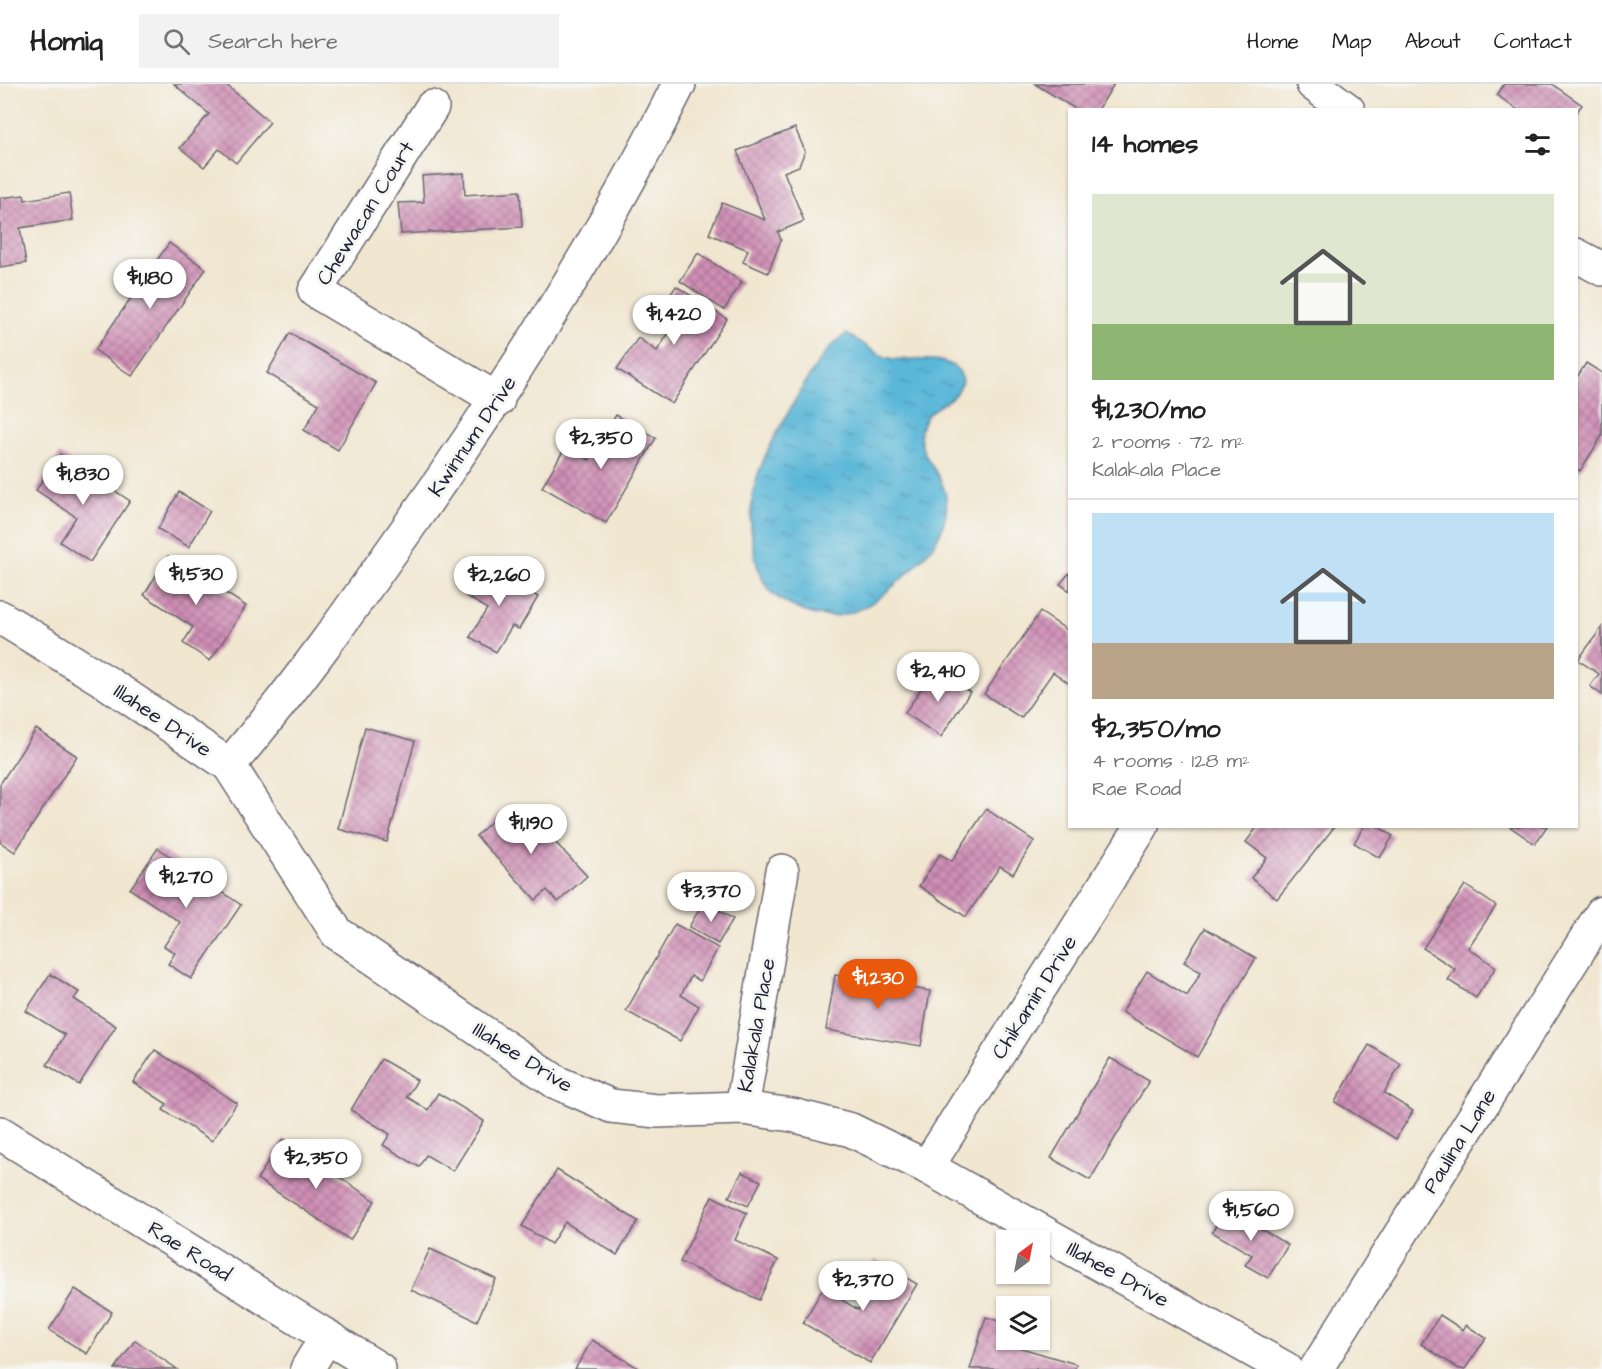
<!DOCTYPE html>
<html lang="en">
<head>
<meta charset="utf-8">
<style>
  body { margin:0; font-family:"Architects Daughter",sans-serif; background:#f2f2f2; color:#222; height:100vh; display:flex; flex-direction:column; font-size:22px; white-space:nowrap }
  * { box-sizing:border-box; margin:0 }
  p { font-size:20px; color:#767676 }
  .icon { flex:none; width:33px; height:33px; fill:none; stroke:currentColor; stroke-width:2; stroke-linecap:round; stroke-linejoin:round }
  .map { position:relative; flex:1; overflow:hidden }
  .sheet { position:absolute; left:1068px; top:24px; width:510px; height:720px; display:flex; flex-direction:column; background:#fff; border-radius:0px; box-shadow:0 2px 4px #0004 }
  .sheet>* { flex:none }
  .needle { width:39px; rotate:32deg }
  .buttons { position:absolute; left:996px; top:1146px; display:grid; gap:12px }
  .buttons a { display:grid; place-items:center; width:54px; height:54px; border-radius:0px; background:#fff; box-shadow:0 2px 4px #0004; font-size:30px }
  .price { position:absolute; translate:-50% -51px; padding:0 14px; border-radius:21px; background:#fff; color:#222; font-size:20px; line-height:39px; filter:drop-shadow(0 2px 3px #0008) }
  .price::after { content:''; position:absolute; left:50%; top:36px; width:18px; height:14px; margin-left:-9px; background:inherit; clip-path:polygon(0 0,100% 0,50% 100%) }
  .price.selected { background:#ea580c; color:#fff }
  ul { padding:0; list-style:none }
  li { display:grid; align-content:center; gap:12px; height:318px; padding:0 24px }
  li+li { border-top:2px solid #e0e0e0 }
  li span { display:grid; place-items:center; height:186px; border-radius:0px; color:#555 }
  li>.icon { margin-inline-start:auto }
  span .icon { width:108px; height:108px; fill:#fffc; stroke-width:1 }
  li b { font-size:26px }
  h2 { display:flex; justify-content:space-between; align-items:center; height:72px; padding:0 24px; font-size:26px }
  header { display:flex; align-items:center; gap:36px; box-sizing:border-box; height:84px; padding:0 30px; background:#fff; border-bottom:2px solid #e0e0e0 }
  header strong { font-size:28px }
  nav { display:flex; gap:33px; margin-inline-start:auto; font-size:21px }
  .search { width:420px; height:54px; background:#f2f2f2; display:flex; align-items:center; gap:15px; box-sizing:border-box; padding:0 21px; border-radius:0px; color:#767676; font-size:22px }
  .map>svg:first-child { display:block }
  .water { fill:url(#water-ripples); stroke:#3e6c8a; stroke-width:1.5 }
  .building { fill:url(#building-cross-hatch) }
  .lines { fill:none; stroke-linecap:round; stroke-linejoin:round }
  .minor-casing { stroke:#6a676f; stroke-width:36 }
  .minor { stroke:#fff; stroke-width:33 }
  .labels { text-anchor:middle; stroke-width:6; stroke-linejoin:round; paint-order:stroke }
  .street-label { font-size:21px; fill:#22223b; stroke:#f6f6f2 }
</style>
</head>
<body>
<header>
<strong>Homiq</strong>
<div class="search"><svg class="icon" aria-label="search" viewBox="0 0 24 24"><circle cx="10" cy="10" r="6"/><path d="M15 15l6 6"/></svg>Search here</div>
<nav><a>Home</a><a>Map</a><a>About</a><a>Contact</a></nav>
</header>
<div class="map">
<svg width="1602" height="1285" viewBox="0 0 1602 1285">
  <defs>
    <pattern id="water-ripples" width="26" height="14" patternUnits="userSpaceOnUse" patternTransform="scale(1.5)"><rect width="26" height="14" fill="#5ab7d8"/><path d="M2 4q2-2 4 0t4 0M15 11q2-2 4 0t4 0" fill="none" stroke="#4a94b0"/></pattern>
    <pattern id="building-cross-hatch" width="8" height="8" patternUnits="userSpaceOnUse" patternTransform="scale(1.5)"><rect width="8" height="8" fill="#d08fb6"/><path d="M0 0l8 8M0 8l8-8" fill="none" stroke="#a87495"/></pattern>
  </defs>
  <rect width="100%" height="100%" fill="#f6f6f2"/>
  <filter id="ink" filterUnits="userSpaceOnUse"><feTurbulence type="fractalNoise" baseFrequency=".0167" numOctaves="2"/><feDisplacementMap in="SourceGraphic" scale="12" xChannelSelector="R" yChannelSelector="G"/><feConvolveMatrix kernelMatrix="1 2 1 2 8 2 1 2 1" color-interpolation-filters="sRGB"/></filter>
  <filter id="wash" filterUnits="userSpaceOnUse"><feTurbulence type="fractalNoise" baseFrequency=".008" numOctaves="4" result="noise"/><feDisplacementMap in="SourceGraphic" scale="24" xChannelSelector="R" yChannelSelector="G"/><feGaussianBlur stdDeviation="1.35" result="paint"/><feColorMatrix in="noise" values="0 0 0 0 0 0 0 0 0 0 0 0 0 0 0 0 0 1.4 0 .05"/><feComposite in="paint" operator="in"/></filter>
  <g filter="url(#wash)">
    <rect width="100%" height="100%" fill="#f1e6d0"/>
    <path class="water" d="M846,250c16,6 26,20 43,24 19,5 63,-6 72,17 2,7 0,12 -4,17 -12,15 -31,14 -36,38 -5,23 19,40 24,62 3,11 1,25 -3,36 -6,21 -36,47 -52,61 -25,22 -55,35 -87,22 -12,-5 -30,-14 -37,-25 -18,-32 -19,-81 -7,-115 9,-24 23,-47 35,-69 15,-25 28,-52 52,-68z"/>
    <g id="blocks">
      <g class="building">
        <polygon points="174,0 225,0 270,38 236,79 219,65 204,83 180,64 209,30"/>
        <polygon points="1035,0 1114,0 1098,26 1077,26"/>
        <polygon points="1504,0 1552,0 1582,21 1576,29 1576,26 1518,26 1497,11"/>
        <polygon points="795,44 805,67 799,82 784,88 804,137 778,148 781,156 768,189 743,178 748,166 709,150 722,119 765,136 737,67"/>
        <polygon points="464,89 465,111 520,107 522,143 401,150 398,119 424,118 422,92"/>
        <polygon points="69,109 73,136 20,144 26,179 0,183 0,114 24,111 25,116"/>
        <polygon points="169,159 206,185 132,292 95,266"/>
        <polygon points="698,169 742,198 724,226 680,197"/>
        <polygon points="676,202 727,235 672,320 617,285 638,254 657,267 670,247 654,236"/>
        <polygon points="290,249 376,299 338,366 304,346 319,320 267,289"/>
        <polygon points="1586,279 1602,289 1602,352 1580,387 1576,385 1576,295"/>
        <polygon points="616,331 656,354 606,439 542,403 566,362 589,376"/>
        <polygon points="60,370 130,417 90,478 60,458 76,433 36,406"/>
        <polygon points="179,408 210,427 189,463 158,445"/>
        <polygon points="168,472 246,522 210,577 183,559 193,543 144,511"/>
        <polygon points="485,481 538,513 519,545 512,542 496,568 470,553 487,525 466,512"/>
        <polygon points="1070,488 1070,507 1060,500"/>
        <polygon points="1040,528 1070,548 1070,600 1053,588 1021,634 984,610"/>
        <polygon points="1602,543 1602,611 1590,602 1599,590 1578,576"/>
        <polygon points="934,585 970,608 941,653 905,629"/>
        <polygon points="365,643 415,657 387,758 338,745"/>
        <polygon points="36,645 77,672 15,768 0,758 0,700"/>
        <polygon points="511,719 536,746 540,742 587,792 558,818 547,806 536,816 476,752"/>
        <polygon points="986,725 1034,757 1013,790 1000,782 966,833 919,802 940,770 952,777"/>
        <polygon points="1258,742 1335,742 1277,815 1251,794 1267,774 1246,758"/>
        <polygon points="1364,742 1377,742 1393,752 1380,774 1354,759"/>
        <polygon points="1509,742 1547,742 1535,760"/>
        <polygon points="158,764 241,821 191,895 168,880 175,869 164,862 180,838 130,805"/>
        <polygon points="1465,801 1496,822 1468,864 1496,883 1476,914 1448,896 1455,885 1423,864"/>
        <polygon points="704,817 733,835 718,860 689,843"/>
        <polygon points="675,840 718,864 700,897 691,892 681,911 699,922 680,957 626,927"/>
        <polygon points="1205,844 1256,874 1197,973 1122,928 1147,887 1187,912 1201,888 1184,878"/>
        <polygon points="50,890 79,908 74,915 116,942 79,1001 47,981 65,951 26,927"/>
        <polygon points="835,891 930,907 921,962 826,946"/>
        <polygon points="1369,961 1401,980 1384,1009 1413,1027 1396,1055 1335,1018"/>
        <polygon points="155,966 237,1019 212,1057 163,1026 167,1020 133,998"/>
        <polygon points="1110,974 1149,997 1090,1096 1051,1074"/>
        <polygon points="381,975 417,996 407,1013 428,1026 438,1009 484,1037 453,1087 426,1071 419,1083 383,1061 390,1050 351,1026"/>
        <polygon points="283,1055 375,1117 350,1156 257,1095"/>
        <polygon points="557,1086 638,1137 617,1171 565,1138 551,1160 522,1142"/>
        <polygon points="742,1088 761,1097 748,1122 729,1113"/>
        <polygon points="712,1112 747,1129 735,1156 778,1176 759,1216 680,1178"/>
        <polygon points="1226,1124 1288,1161 1268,1194 1245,1181 1252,1171 1212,1148"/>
        <polygon points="430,1165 496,1195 477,1237 411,1206"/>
        <polygon points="876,1176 917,1200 870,1279 803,1239 823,1204 858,1226 864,1214 854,1209"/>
        <polygon points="75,1205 112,1228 87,1270 49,1246"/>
        <polygon points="1440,1231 1463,1246 1466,1241 1486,1254 1465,1285 1459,1285 1421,1260"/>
        <polygon points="986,1233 1006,1239 1006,1256 1020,1256 1018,1263 1076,1280 1075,1285 970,1285"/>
        <polygon points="135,1256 177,1285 115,1285"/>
        <polygon points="592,1256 640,1285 575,1285"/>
      </g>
    </g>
  </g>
  <g filter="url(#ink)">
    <use href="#blocks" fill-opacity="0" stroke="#6a676f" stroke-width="1.5"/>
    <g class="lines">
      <g class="minor-casing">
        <g id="minor">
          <polyline points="1313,0 1348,26"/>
          <polyline points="432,23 315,207 498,316"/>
          <polyline points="1576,171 1602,185"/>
          <polyline points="0,533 106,598 229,681 337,849 556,998 611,1022 657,1027 742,1024 792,1031 851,1046 927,1083 1286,1285"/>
          <path d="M229,681c67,-77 125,-160 183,-243 99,-140 191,-284 267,-438"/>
          <polyline points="742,1024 782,787"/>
          <polyline points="0,1049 379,1285"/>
          <polyline points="927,1083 1142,742"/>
          <polyline points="307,1285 327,1252"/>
          <polyline points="1316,1285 1602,829"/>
        </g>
      </g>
      <use href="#minor" class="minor"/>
    </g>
  </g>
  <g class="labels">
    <g class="street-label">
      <text transform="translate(365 129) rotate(-58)" y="7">Chewacan Court</text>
      <text transform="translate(472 352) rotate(-56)" y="7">Kwinnum Drive</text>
      <text transform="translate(163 636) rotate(34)" y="7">Illahee Drive</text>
      <text transform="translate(1034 913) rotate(-58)" y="7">Chikamin Drive</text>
      <text transform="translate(756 941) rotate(-80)" y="7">Kalakala Place</text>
      <text transform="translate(523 973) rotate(32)" y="7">Illahee Drive</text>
      <text transform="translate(1459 1057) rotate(-58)" y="7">Paulina Lane</text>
      <text transform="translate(190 1167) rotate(32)" y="7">Rae Road</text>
      <text transform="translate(1118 1190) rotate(29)" y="7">Illahee Drive</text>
    </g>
  </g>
</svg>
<div class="buttons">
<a><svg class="needle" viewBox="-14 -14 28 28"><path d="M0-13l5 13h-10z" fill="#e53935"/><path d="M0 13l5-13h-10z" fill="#767676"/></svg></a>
<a><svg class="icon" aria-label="layers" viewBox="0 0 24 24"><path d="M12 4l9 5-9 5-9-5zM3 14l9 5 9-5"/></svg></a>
</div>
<b class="price" style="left:150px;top:226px">$1,180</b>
<b class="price" style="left:674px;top:262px">$1,420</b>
<b class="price" style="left:601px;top:386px">$2,350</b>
<b class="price" style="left:83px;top:422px">$1,830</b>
<b class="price" style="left:196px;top:522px">$1,530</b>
<b class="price" style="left:499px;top:523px">$2,260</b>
<b class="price" style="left:938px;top:619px">$2,410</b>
<b class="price" style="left:531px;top:771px">$1,190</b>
<b class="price" style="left:186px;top:825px">$1,270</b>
<b class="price" style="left:711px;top:839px">$3,370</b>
<b class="price selected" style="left:878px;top:926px">$1,230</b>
<b class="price" style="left:316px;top:1106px">$2,350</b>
<b class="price" style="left:1251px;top:1158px">$1,560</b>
<b class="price" style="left:863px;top:1228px">$2,370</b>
<section class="sheet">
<h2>14 homes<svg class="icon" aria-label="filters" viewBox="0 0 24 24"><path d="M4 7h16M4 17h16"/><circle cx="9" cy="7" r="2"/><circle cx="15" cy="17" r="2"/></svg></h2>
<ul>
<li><span style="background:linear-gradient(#dfe7d0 70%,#8fb573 0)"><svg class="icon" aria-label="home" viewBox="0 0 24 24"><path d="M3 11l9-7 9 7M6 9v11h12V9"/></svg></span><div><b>$1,230/mo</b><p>2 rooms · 72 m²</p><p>Kalakala Place</p></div></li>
<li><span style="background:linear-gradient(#bfe0f5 70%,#b9a48a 0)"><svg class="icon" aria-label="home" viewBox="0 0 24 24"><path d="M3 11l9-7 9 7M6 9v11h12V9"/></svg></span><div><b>$2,350/mo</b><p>4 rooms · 128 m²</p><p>Rae Road</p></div></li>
</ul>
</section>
</div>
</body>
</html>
